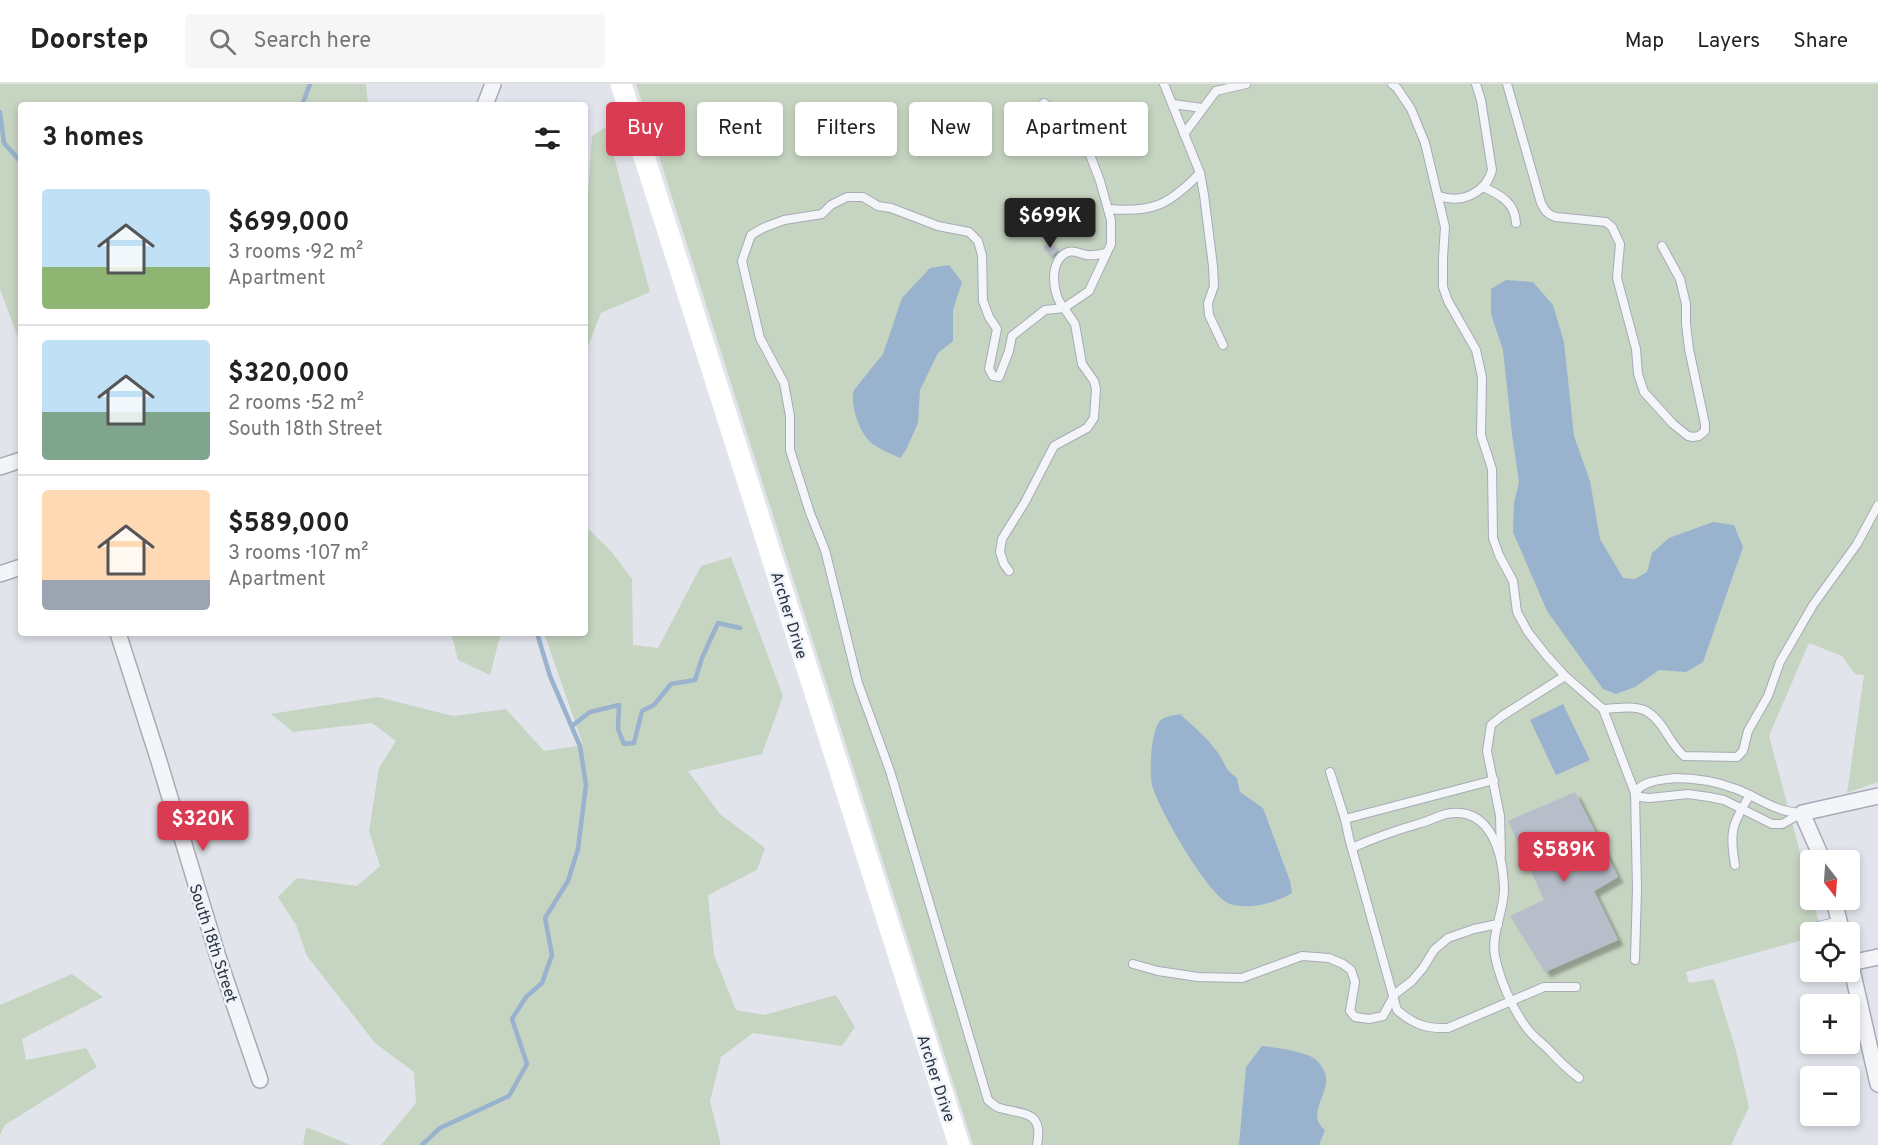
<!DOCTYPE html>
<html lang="en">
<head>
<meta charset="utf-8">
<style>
  body { margin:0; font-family:Overpass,sans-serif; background:#f6f6f6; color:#222; height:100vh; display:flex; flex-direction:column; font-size:22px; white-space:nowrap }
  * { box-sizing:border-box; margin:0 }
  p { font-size:20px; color:#767676 }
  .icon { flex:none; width:33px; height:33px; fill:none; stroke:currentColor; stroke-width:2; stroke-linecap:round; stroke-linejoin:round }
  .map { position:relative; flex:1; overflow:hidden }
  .sheet { position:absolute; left:18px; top:18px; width:570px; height:534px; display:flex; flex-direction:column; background:#fff; border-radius:6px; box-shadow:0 3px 9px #0003 }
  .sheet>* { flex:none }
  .banner { position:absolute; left:606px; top:18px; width:570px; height:54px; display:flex; gap:12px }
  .needle { width:39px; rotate:163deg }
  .tools { position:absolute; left:1800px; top:766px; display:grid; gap:12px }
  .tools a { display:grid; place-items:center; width:60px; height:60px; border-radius:6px; background:#fff; box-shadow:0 3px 9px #0003; font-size:30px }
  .price { position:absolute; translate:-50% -51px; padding:0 14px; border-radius:6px; background:#d93c52; color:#fff; font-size:20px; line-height:39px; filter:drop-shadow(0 2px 3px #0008) }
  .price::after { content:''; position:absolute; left:50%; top:36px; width:18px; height:14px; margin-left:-9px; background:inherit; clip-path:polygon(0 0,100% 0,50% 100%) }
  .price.active { background:#222; color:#fff }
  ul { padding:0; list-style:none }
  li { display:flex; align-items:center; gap:18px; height:150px; padding:0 24px }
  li+li { border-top:2px solid #e0e0e0 }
  li span { display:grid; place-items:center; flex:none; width:168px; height:120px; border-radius:6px; color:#555 }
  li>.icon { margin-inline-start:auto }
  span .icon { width:72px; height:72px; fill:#fffc; stroke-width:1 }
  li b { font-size:26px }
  h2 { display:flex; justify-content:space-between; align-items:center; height:72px; padding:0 24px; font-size:26px }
  .pill { padding:0 21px; border-radius:6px; background:#fff; box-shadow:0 3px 9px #0003; font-size:21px; line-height:54px }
  .pill.active { background:#d93c52; color:#fff }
  header { display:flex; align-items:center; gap:36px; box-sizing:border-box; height:84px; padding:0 30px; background:#fff; border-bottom:2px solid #e0e0e0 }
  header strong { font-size:28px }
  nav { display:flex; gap:33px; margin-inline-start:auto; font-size:21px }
  .search { width:420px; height:54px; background:#f6f6f6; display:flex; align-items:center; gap:15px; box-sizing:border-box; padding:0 21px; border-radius:6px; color:#767676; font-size:22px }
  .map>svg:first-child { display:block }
  .green { fill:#c6d5c1 }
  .water { fill:#99b2cd }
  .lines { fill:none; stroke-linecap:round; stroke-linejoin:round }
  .stream { stroke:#99b2cd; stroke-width:4.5 }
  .building { fill:#b7bdc9; filter:url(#shadow) }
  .lane-casing { stroke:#a6abb6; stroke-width:10 }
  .street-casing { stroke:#a6abb6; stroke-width:18 }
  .lane { stroke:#f4f5f8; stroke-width:8 }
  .street { stroke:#f4f5f8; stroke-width:15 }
  .secondary { stroke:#fff; stroke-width:21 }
  .labels { text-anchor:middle; stroke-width:5; stroke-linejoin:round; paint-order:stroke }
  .street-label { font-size:16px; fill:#283244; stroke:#f0f3f8 }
</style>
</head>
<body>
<header>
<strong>Doorstep</strong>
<div class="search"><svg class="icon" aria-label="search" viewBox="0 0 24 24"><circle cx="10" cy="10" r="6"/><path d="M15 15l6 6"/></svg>Search here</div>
<nav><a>Map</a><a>Layers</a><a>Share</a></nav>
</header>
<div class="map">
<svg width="1878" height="1061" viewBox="0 0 1878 1061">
  <defs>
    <filter id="shadow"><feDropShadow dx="5.5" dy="5.5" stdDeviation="1.5" flood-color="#0004"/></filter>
  </defs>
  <rect width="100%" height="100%" fill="#e1e4eb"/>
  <g class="green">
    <polygon points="0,0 366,0 368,21 21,21 21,262 0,205"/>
    <polygon points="636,0 1878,0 1878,698 1847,709 1864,591 1855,590 1842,572 1809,559 1769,652 1810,806 1810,816 1813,816 1822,849 1810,849 1810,854 1686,888 1689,899 1714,895 1735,963 1749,1023 1731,1061 973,1061"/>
    <polygon points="606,43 650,208 601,229 588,262 585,278 585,151 592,52"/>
    <polygon points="585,442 611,467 632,495 633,561 658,564 701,482 731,473 783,612 762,670 688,687 720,730 765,764 757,786 708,811 714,871 736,926 764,931 836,911 855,943 842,962 753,949 721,973 710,1017 721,1061 381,1061 416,1019 414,988 375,959 307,872 296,841 278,813 297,794 357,802 380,782 369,747 379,684 396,657 372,639 293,648 271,630 378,613 453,632 506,625 544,667 583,661 544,549 585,549"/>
    <polygon points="451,549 501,549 490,591 458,576"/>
    <polygon points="72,890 103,913 22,955 26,976 86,964 97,983 5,1041 0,1051 0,921"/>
    <polygon points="306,1043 351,1061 303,1061"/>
  </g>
  <g class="water">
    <path d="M949,181l13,17 -9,28v31l-15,12 -18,37 -2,33 -12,27 -6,8c-9,-4 -18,-8 -26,-13 -13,-8 -25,-40 -20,-55l29,-36 19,-56 28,-30z"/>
    <polygon points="1506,196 1533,198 1553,221 1564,258 1574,352 1590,397 1600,455 1623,494 1635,495 1647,488 1652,469 1669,454 1713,438 1734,441 1743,463 1703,578 1686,588 1659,586 1635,603 1616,610 1603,605 1547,527 1513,448 1514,419 1519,398 1512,350 1503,266 1491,230 1491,205"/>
    <polygon points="1563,620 1590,676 1556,691 1530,636"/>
    <path d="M1180,630c14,13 30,26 40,42 8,13 4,12 17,22l3,14 23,16 27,73 2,12c-16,10 -44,17 -62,11 -22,-8 -72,-96 -78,-119 -3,-13 -1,-52 7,-63 4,-6 14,-6 21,-8z"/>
    <path d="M1262,962c16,2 33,4 48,10 5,2 10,7 13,13 13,21 -20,43 2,61l-6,15h-80l7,-78z"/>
  </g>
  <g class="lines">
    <g class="stream">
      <polyline points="302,21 310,0"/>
      <polyline points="0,28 4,59 21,78"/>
      <polyline points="572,642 590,628 619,621 618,645 624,660 634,659 642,627 654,621 671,600 695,596 702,574 718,539 740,544"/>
      <polyline points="422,1061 440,1044 509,1012 527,980 512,935 526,913 542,899 552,871 545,834 568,797 578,765 586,701 580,662 550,592 537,549"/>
    </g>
  </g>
  <g class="building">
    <polygon points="1049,158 1058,166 1052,172 1043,164"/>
    <polygon points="1575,708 1618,793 1594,807 1618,856 1545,888 1510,832 1544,816 1508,737"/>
  </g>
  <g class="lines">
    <g class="lane-casing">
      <g id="lane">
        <polyline points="1164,0 1200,89 1204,111 1213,182 1214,202 1208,219 1209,231 1223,261"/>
        <polyline points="1392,0 1397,4 1411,25 1425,59 1445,143 1443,174 1443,203 1448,217 1476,266 1482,293 1481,351 1492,385 1493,454 1499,471 1513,497 1517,528 1528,548 1546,571 1565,592 1502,632 1491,641 1487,667 1500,732 1501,771"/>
        <path d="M1507,0l34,119c4,8 7,12 15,14l50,5 6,5 8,17 -3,34 19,71 2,25 6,18 29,32 15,12 5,1 6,-1 6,-5v-7l-16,-75 -3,-25v-20l-6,-25 -18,-33"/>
        <path d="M1044,19l37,28 19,50 11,39v24l-22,47 -25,17c-12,-12 -16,-48 4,-56 7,-2 12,2 19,3 5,1 13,-1 19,-2"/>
        <polyline points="1173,20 1202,24"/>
        <polyline points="1184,50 1216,7 1246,0"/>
        <path d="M1483,103c18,8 32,16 33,36"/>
        <path d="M1439,112c22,8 47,-3 53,-26l-11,-70 -5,-16"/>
        <path d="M1108,125c45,4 61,-4 92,-36"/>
        <path d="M1009,487l-5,-7 -4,-12 2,-13 23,-37 29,-56 33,-18 7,-10 2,-29 -2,-8 -12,-17 -7,-40 -11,-16 -19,2 -33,26 -3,15 -10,26 -6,-1 -4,-7 8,-40 -8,-12 -6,-16 -1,-46 -4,-14 -9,-9 -31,-6 -47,-18 -13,-2 -15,-9h-16l-16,8 -9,9 -38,6 -21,8 -12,7 -9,26 18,77 24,45 6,33v34l20,63 15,37 33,133 32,88 98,329c4,3 7,7 12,8 23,7 44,2 37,37"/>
        <path d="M1565,592l38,33c33,-2 45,-7 64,25 5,8 10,16 17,22l53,1 6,-6 5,-20 20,-35 12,-34 33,-57 44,-61 21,-39"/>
        <polyline points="1603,625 1635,709 1637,804 1635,876"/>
        <path d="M1330,688l15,47 4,19 48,172c16,14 29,19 51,18l96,-41h32"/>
        <path d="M1675,694c22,0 40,3 61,11 24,9 38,23 66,24l-20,11h-10l-48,-24 -15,-3 -21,-3 -38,4 -10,-1 -5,-4c8,-13 27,-13 40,-15z"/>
        <polyline points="1345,735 1494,696"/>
        <path d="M1352,764c22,-10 45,-18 69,-25 8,-2 17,-7 25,-9 45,-9 57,40 58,75 0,23 -13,44 -9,67 5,24 17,52 31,71 6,9 15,15 23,23 9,10 18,19 30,28"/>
        <path d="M1735,781c-6,-33 -3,-41 15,-70"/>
        <polyline points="1810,844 1839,837"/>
        <polyline points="1133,880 1158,887 1198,893 1242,894 1302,872 1329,874 1343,880 1351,886 1355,898 1350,927 1355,933 1369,935 1383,932 1395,910 1412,897 1423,884 1434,866 1448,854 1474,845 1498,840"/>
      </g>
    </g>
    <g class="street-casing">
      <g id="street">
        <polyline points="485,21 493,0"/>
        <polyline points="0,383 21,376"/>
        <polyline points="0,490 21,483"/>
        <polyline points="118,549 158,674 218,873 260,996"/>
        <polyline points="1823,777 1802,729 1878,712"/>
        <polyline points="1834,816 1842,849"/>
        <polyline points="1850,877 1878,1000"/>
        <polyline points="1850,879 1878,873"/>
      </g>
    </g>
    <use href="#lane" class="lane"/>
    <use href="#street" class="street"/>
    <polyline class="secondary" points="621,0 959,1061"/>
  </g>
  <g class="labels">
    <g class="street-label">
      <text transform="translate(790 531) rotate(73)" y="6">Archer Drive</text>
      <text transform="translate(214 859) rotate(72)" y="6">South 18th Street</text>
      <text transform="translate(937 994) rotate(72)" y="6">Archer Drive</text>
    </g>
  </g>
</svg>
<div class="tools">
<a><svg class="needle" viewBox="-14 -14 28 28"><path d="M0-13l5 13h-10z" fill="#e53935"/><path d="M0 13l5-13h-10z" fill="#767676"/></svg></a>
<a><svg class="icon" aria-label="locate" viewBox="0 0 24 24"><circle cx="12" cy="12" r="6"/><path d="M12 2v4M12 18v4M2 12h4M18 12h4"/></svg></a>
<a>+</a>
<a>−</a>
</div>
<b class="price active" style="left:1050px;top:165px">$699K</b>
<b class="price" style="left:203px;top:768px">$320K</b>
<b class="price" style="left:1564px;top:799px">$589K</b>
<div class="banner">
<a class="pill active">Buy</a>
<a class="pill">Rent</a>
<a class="pill">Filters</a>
<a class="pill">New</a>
<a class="pill">Apartment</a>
</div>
<section class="sheet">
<h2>3 homes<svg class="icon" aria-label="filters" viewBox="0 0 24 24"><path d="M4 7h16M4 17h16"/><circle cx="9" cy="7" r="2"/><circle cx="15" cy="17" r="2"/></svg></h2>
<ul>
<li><span style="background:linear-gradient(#bfe0f5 65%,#8fb573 0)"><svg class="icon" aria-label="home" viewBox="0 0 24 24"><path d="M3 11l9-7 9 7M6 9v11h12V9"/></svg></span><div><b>$699,000</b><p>3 rooms · 92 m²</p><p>Apartment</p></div></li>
<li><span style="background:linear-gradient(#bfe0f5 60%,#7fa58c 0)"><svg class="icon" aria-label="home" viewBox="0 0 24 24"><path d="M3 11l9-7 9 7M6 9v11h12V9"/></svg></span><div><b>$320,000</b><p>2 rooms · 52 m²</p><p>South 18th Street</p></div></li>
<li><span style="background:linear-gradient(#ffd9b3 75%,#9aa5b1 0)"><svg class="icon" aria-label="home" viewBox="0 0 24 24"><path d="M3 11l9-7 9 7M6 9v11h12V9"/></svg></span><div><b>$589,000</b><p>3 rooms · 107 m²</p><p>Apartment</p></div></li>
</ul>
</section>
</div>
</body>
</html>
